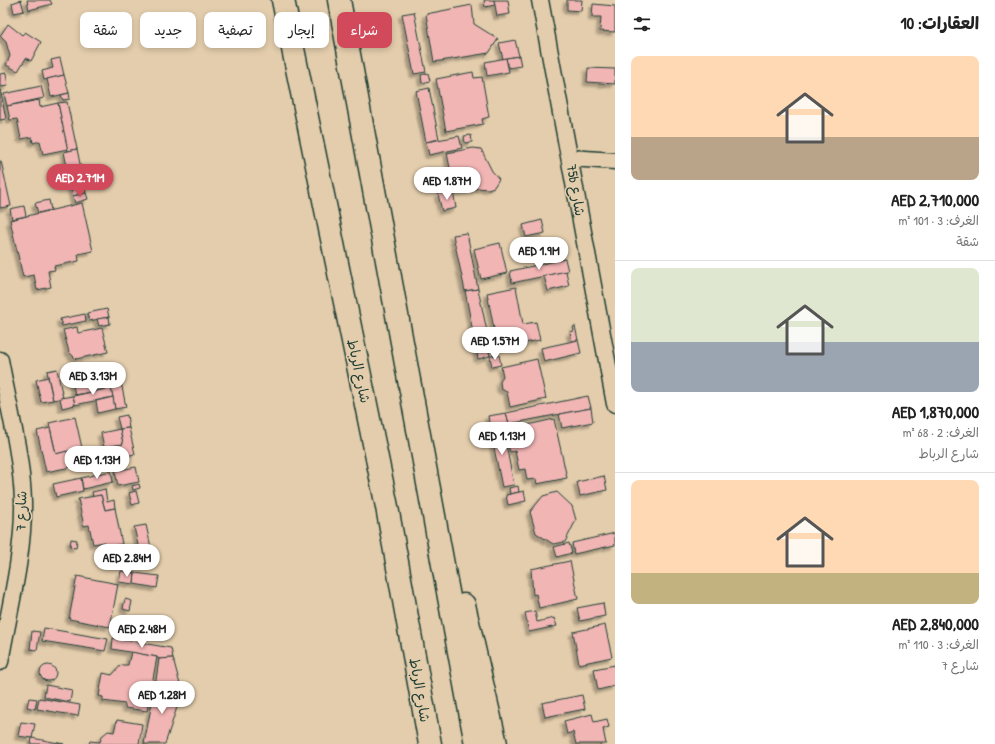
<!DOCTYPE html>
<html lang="ar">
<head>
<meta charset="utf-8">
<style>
  body { margin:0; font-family:"Patrick Hand","Playpen Sans Arabic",sans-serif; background:#f6f6f6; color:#222; direction:rtl; height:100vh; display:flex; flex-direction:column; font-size:15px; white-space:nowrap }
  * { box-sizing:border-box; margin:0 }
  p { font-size:13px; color:#767676 }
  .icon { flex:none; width:22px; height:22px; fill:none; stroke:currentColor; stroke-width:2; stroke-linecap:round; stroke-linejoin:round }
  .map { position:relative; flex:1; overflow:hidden; direction:ltr }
  .side { display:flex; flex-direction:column; background:#fff; width:380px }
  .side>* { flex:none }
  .guide { position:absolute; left:12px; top:12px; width:380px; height:36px; direction:rtl; display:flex; gap:8px }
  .price { position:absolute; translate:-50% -34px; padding:0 9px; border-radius:14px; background:#fff; color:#222; font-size:13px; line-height:26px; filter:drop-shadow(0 1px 2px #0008) }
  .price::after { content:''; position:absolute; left:50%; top:24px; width:12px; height:9px; margin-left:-6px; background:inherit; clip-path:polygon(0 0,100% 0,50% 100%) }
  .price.on { background:#d1495b; color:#fff }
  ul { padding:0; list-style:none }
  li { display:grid; align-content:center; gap:8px; height:212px; padding:0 16px }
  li+li { border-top:1px solid #e0e0e0 }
  li span { display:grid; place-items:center; height:124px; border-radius:8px; color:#555 }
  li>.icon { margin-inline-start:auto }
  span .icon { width:72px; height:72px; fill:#fffc; stroke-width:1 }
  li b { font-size:17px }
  h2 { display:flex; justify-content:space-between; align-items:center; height:48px; padding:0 16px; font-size:17px }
  .chip { padding:0 14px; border-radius:8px; background:#fff; box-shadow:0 2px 6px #0003; font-size:14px; line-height:36px }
  .chip.on { background:#d1495b; color:#fff }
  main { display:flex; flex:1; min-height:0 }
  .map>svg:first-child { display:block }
  .building { fill:#f1b5b4; stroke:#1f3d34; filter:url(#shadow) }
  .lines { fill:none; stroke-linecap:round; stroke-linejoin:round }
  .minor-casing { stroke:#1f3d34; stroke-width:19 }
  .motorway-casing { stroke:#1f3d34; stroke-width:25 }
  .minor { stroke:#e3cdac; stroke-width:16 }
  .motorway { stroke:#e3cdac; stroke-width:22 }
  .labels { text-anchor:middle; stroke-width:3; stroke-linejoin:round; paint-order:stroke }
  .street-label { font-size:14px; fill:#1f3d34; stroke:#e3cdac }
</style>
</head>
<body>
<main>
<section class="side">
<h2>العقارات: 10<svg class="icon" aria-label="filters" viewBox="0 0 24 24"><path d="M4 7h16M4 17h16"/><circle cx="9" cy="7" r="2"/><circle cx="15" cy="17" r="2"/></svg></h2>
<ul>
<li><span style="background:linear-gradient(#ffd9b3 65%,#b9a48a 0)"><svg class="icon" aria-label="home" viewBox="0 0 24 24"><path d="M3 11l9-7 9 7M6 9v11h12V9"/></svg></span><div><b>AED 2,710,000</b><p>الغرف: 3 · 101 m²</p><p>شقة</p></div></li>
<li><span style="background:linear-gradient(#dfe7d0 60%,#9aa5b1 0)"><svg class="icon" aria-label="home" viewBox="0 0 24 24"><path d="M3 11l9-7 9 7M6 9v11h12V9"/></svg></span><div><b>AED 1,870,000</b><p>الغرف: 2 · 68 m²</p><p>شارع الرباط</p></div></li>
<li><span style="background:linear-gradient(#ffd9b3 75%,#c2b280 0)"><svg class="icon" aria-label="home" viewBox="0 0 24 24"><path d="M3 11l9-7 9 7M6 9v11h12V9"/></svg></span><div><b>AED 2,840,000</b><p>الغرف: 3 · 110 m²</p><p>شارع 7</p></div></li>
</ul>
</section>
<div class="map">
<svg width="615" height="744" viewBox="0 0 615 744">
  <defs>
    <filter id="shadow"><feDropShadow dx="-3.5" dy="3.5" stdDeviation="1" flood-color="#0004"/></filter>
  </defs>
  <rect width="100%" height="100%" fill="#e3cdac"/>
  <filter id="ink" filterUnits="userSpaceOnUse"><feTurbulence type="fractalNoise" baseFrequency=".025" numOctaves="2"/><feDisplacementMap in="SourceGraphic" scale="8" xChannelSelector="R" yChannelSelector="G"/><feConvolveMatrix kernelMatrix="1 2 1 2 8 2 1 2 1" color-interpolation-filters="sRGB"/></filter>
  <g filter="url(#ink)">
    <g class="building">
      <polygon points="21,0 24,11 14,13 12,3"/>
      <polygon points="27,0 50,0 52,4 29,10"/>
      <polygon points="484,0 494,0 495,5 485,7"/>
      <polygon points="494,0 508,0 510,14 497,16"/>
      <polygon points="567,0 582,0 581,11 567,10"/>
      <polygon points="593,4 615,6 615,32 600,31 601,17 592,17"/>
      <polygon points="472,5 474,24 498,39 489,53 434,62 426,14"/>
      <polygon points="414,12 426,72 414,74 402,14"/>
      <polygon points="8,24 22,35 25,32 41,42 31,61 26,58 18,71 6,65 10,56 6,42 0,36"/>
      <polygon points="515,40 519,56 503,59 499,43"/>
      <polygon points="519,56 521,66 508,68 506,58"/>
      <polygon points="60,58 64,75 44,80 42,71 53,68 51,60"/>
      <polygon points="506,58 509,72 487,76 485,62"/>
      <polygon points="588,68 615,69 615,84 587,82"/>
      <polygon points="473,72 474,78 482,77 489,117 482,119 483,124 446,131 436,79"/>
      <polygon points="6,73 8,86 0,87 0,74"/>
      <polygon points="428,73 430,81 422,83 421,75"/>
      <polygon points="64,75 69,93 51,97 47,79"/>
      <polygon points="41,86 44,98 7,106 4,94"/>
      <polygon points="0,88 6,119 0,120"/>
      <polygon points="429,88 439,139 426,142 416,91"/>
      <polygon points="69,93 70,99 63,100 61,95"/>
      <polygon points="39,100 40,107 58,103 68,149 43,154 40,141 33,143 32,137 21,139 17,119 10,120 7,106"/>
      <polygon points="67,102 77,149 68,151 58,103"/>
      <polygon points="471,135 472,142 465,143 464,136"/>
      <polygon points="459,136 462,148 429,155 426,142"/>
      <polygon points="473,148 481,149 492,171 499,179 494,187 488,189 478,188 455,193 447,153"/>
      <polygon points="77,149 86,193 73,196 64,152"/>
      <polygon points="0,161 1,161 11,206 0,208"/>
      <polygon points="453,191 456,208 442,211 438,194"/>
      <polygon points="86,193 88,199 75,203 73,196"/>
      <polygon points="49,200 51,210 38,213 35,203"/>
      <polygon points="82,203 93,251 78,254 79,261 54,266 55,270 48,271 51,287 37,290 34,275 23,277 10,220"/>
      <polygon points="24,206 26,216 12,219 10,209"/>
      <polygon points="542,220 545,233 526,237 523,225"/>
      <polygon points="467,233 478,289 465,291 453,235"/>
      <polygon points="500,243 507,273 481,279 474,249"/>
      <polygon points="565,259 568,271 512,283 510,271"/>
      <polygon points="566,271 569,286 548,291 544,276"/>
      <polygon points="516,287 523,324 536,322 540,340 493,349 490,335 495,334 487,293"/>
      <polygon points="478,289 491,350 477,353 465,291"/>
      <polygon points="107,309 109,317 89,321 87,313"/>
      <polygon points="85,314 86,321 62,326 60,319"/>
      <polygon points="109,317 110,324 99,326 97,319"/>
      <polygon points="575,326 578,340 572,341 570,332 574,331 573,327"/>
      <polygon points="77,327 78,333 102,328 108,352 76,359 69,352 63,330"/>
      <polygon points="578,340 581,353 544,362 541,348"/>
      <polygon points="489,351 490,356 478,359 477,353"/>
      <polygon points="499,355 501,365 492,367 490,356"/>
      <polygon points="537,359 546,399 510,407 507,392 501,389 500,382 503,376 501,367"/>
      <polygon points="117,365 120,377 94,383 96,391 75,395 71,375"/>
      <polygon points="57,369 63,398 53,400 47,371"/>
      <polygon points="48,377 53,400 41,402 36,380"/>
      <polygon points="120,377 126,407 115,409 111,388 96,391 94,383"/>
      <polygon points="111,388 113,397 75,405 73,396"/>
      <polygon points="73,396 75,405 62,408 60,398"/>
      <polygon points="588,396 591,408 509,424 506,413"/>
      <polygon points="113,397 115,409 98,413 96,401"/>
      <polygon points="591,408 593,422 562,428 559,414"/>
      <polygon points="506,413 509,424 490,428 488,416"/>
      <polygon points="127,415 129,428 120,429 117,417"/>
      <polygon points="75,417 82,448 56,454 49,423"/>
      <polygon points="554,419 567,478 537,484 536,479 527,480 525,469 519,470 515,451 510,452 506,437 516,435 514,428"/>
      <polygon points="502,425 514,485 502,487 490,428"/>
      <polygon points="50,428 56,454 67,451 71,467 46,472 37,431"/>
      <polygon points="129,428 135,454 94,463 91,450 123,444 120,429"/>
      <polygon points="120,429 123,444 104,447 101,433"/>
      <polygon points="92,454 94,463 84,465 82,456"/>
      <polygon points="136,467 139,482 118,486 115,471"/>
      <polygon points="111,471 113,482 83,489 81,478"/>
      <polygon points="604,476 607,490 580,496 577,482"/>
      <polygon points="81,478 83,491 56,497 53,484"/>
      <polygon points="139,484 140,488 133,490 132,486"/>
      <polygon points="518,486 519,492 510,494 509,488"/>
      <polygon points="105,489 107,502 114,500 115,508 105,510 101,495 93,497 92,492"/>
      <polygon points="136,491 139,503 132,505 129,493"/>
      <polygon points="524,491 526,501 508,505 506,495"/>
      <polygon points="557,492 572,506 576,520 565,542 553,544 536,533 530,512 543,496"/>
      <polygon points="101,495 105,510 115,508 122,544 106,547 105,542 93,544 89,525 84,526 78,499"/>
      <polygon points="146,525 154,561 141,559 134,527"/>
      <polygon points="615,533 615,545 574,554 572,543"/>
      <polygon points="71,539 77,540 76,548 70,547"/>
      <polygon points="569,543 572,553 557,557 554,547"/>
      <polygon points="570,561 578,599 539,608 536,594 533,595 531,569"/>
      <polygon points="121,571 135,573 134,584 119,582"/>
      <polygon points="135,573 159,576 157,588 134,584"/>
      <polygon points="77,576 118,584 110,627 69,619"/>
      <polygon points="125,599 132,601 130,611 123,609"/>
      <polygon points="603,603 605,616 580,621 577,608"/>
      <polygon points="535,611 537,622 554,618 557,626 529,632 525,613"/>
      <polygon points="605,625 612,657 579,664 573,632"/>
      <polygon points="44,628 108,639 105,651 42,641"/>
      <polygon points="32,631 40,632 37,650 30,649"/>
      <polygon points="113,638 171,648 173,658 159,659 157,657 112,649"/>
      <polygon points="131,652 157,657 147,711 125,708 125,704 103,701 103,697 99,696 103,673 112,675 121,665 128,665"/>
      <polygon points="173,658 182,692 155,687 159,659"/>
      <polygon points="615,665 615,686 598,690 594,669"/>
      <circle cx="48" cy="673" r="8"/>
      <polygon points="46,685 72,690 70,702 44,697"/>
      <polygon points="155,687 182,692 165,744 144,744"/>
      <polygon points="582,695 585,709 545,717 542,703"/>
      <polygon points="29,698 37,699 35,709 27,707"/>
      <polygon points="39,698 80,705 78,716 37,709"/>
      <polygon points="592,714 594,722 607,719 609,727 603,729 606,744 576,744 573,732 567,734 564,721"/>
      <polygon points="117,720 142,724 139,744 89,744 90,741 100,742 102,736 108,731 114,732"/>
      <polygon points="21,722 35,724 32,738 18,736"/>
      <polygon points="32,738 64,744 31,744"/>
    </g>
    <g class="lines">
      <g class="minor-casing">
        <g id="minor">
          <polyline points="540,0 615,404"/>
          <polyline points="570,158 615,161"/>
          <path d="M0,360c8,44 22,97 23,142 1,52 -14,108 -23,160"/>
        </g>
      </g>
      <g class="motorway-casing">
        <g id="motorway">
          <polyline points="283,0 387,507 430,744"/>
          <polyline points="339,0 476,744"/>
          <polyline points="464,605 496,744"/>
        </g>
      </g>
      <use href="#minor" class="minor"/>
      <use href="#motorway" class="motorway"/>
    </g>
  </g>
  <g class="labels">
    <g class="street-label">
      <text transform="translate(576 190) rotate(80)" y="5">75b شارع</text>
      <text transform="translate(359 371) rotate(78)" y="5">شارع الرباط</text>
      <text transform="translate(21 511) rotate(-89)" y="5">شارع 7</text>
      <text transform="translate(420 690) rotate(80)" y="5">شارع الرباط</text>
    </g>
  </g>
</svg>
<b class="price on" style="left:80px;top:198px">AED 2.71M</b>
<b class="price" style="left:447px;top:201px">AED 1.87M</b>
<b class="price" style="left:539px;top:271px">AED 1.9M</b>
<b class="price" style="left:495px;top:361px">AED 1.57M</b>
<b class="price" style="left:93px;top:396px">AED 3.13M</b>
<b class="price" style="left:502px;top:456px">AED 1.13M</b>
<b class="price" style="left:97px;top:480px">AED 1.13M</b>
<b class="price" style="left:127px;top:578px">AED 2.84M</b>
<b class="price" style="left:142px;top:649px">AED 2.48M</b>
<b class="price" style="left:162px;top:715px">AED 1.28M</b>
<div class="guide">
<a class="chip on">شراء</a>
<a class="chip">إيجار</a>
<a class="chip">تصفية</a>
<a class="chip">جديد</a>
<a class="chip">شقة</a>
</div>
</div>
</main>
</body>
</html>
